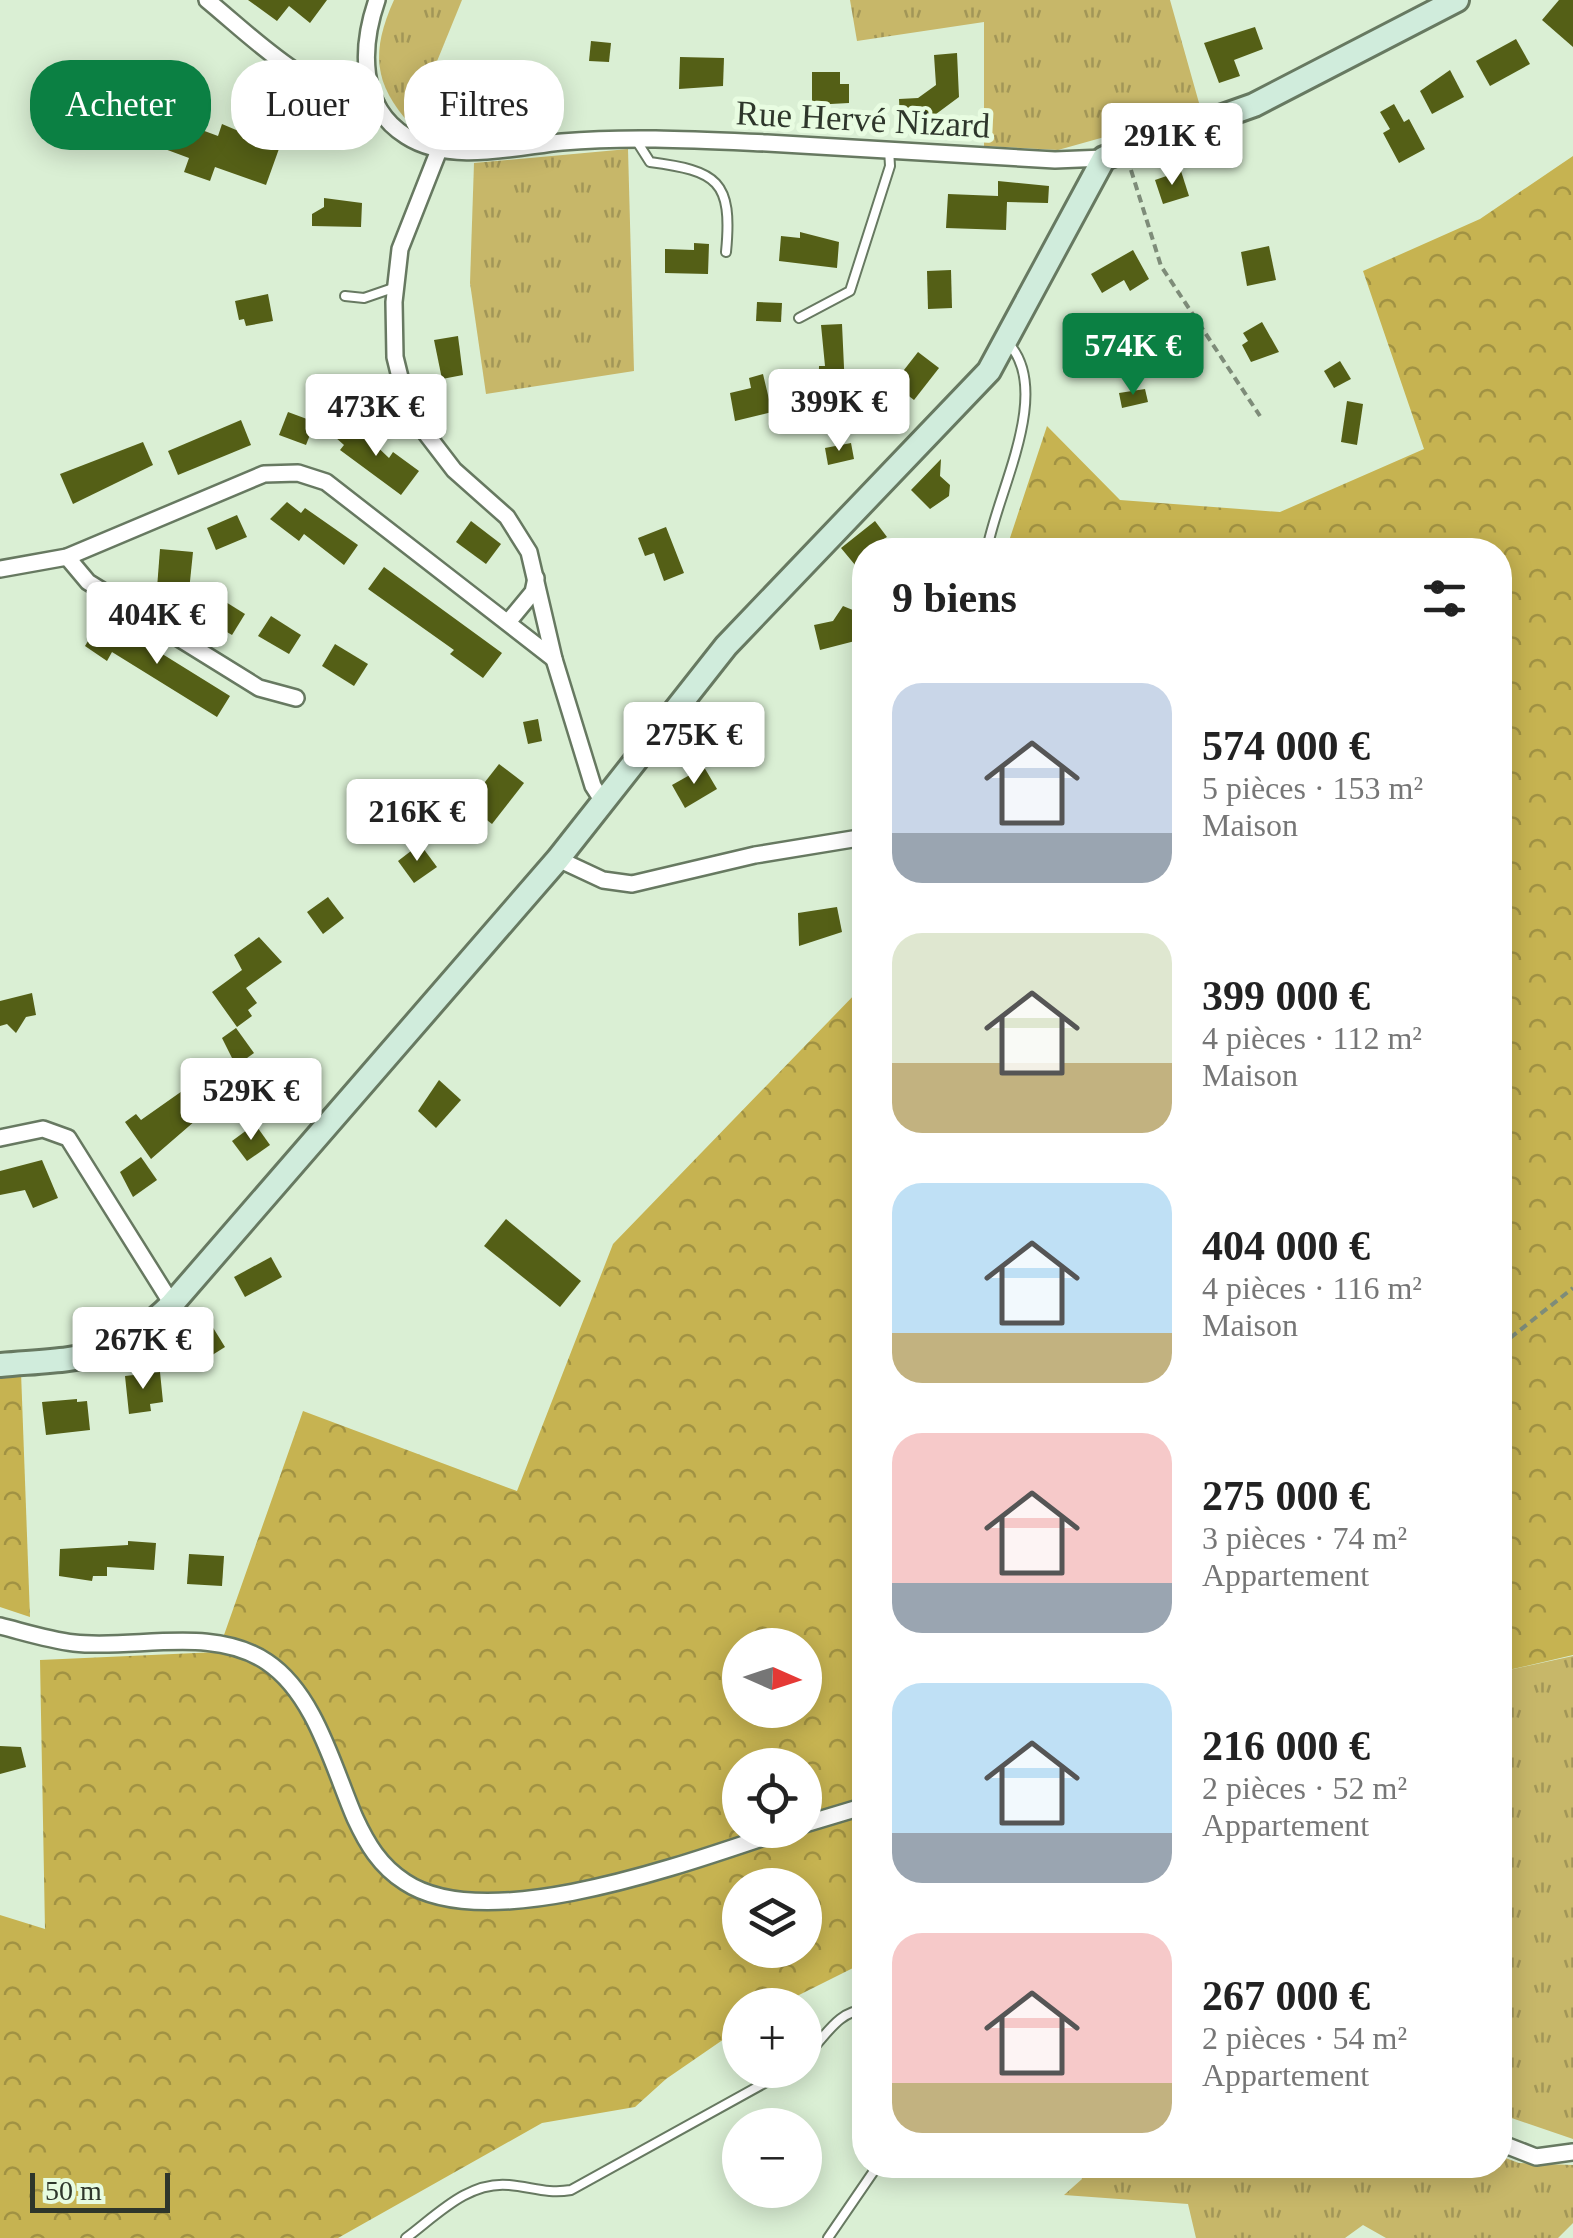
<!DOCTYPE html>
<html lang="fr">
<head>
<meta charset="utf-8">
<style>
  body { margin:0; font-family:Georgia,serif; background:#f2f2f2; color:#222; height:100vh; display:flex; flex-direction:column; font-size:38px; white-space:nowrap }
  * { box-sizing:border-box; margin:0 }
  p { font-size:32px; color:#767676 }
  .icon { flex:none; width:55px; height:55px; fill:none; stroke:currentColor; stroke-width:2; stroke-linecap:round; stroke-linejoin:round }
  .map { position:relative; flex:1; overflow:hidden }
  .details { position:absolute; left:852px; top:538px; width:660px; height:1640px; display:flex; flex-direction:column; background:#fff; border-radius:40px; box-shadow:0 5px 25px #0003 }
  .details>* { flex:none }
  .hud { position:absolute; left:30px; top:60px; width:672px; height:90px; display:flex; gap:20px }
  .needle { width:65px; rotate:93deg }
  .controls { position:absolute; left:722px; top:1628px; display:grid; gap:20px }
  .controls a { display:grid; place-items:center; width:100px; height:100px; border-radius:50%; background:#fff; box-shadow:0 5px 25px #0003; font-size:50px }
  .scale { position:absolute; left:30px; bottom:25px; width:140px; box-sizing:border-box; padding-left:10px; border:5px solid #2e362b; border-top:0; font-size:28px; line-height:35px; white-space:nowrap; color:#2e362b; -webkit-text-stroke:8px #e8fce1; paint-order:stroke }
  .price { position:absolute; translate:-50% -85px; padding:0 22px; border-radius:10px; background:#fff; color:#222; font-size:32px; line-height:65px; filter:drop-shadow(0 2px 5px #0008) }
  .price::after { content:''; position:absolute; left:50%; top:60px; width:30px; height:22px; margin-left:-15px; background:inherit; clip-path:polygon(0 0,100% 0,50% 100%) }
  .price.selected { background:#0b8043; color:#fff }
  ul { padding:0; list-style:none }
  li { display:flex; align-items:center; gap:30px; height:250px; padding:0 40px }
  li span { display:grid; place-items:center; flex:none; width:280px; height:200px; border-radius:30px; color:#555 }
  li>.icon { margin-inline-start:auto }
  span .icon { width:120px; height:120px; fill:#fffc; stroke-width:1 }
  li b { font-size:42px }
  h2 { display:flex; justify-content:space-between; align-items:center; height:120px; padding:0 40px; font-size:42px }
  .chip { padding:0 35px; border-radius:40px; background:#fff; box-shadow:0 5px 25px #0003; font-size:35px; line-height:90px }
  .chip.selected { background:#0b8043; color:#fff }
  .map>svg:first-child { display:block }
  .grass { fill:url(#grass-tufts) }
  .forest { fill:url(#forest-crowns); fill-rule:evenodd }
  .building { fill:#545f16 }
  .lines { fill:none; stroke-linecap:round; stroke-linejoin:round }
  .lane-casing { stroke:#677961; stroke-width:12 }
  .street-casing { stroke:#677961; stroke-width:20 }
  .secondary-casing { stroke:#677961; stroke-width:28 }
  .path { stroke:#7e8c79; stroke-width:4; stroke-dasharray:8 5; stroke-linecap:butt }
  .lane { stroke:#fff; stroke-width:8 }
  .street { stroke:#fff; stroke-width:15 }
  .secondary { stroke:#d0ecdc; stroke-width:22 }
  .labels { text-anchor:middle; stroke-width:10; stroke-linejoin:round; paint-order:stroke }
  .street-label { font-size:35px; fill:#2e362b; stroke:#e8fce1 }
</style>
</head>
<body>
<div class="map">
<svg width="1573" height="2238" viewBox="0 0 1573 2238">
  <defs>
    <pattern id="grass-tufts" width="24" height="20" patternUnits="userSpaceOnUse" patternTransform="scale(2.5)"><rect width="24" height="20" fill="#c7b769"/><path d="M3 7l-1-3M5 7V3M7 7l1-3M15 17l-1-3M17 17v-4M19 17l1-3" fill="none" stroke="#a29657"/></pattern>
    <pattern id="forest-crowns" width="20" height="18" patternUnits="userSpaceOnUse" patternTransform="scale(2.5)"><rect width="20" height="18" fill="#c6b351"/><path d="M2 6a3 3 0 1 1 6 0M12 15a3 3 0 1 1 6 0" fill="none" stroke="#a19243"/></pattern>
  </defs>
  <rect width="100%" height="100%" fill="#daefd4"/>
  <g class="grass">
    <path d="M394,0h68l-51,125c-38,-41 -40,-74 -17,-125z"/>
    <polygon points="850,0 1170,0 1201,110 1058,150 984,146 984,22 857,41"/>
    <polygon points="628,149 634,371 486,394 470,283 474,163"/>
    <polygon points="1573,1656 1573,2139 1500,2114 1500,1672"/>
    <polygon points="1500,2156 1519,2163 1573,2165 1573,2223 1558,2238 1386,2238 1363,2225 1345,2238 1196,2238 1188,2204 1064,2195 1082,2179 1078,2165 1500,2165"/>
  </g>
  <g class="forest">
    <polygon points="1573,156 1573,1655 1500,1672 1500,550 1006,550 1047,426 1120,500 1280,512 1424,449 1363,271 1480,219"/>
    <path d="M860,989l5,24v949l-86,43h-39v23l-74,51 -31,28 -93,16 -204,115h-338v-323l45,14 -5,-269 178,-8 85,-241 214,80 96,-247zM740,1645h65v65h-65zM740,1765h65v65h-65zM740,1885h65v65h-65z"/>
    <polygon points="0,1352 21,1372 30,1617 0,1607"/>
  </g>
  <g class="building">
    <polygon points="248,0 327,0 310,23 289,6 277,21"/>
    <polygon points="1559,0 1573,0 1573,47 1542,20"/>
    <polygon points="1255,27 1263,49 1234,60 1240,76 1219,83 1204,43"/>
    <polygon points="1516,39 1530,64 1490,86 1476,61"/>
    <polygon points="591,41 611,43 609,62 589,61"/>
    <polygon points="957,53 959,97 928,120 900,122 899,99 918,98 936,85 934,55"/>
    <polygon points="680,57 724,58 723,86 679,89"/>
    <polygon points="1450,70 1464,97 1432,114 1420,91"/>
    <polygon points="812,72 840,72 840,84 849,84 849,103 812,105"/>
    <polygon points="1394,104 1404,122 1409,119 1425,149 1399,163 1383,133 1390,129 1380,112"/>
    <polygon points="164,116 218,136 222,124 248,135 253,121 285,132 266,185 215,167 210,181 184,172 189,158 154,145"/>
    <polygon points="1181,171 1189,196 1163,204 1155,180"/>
    <polygon points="998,181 1049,186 1048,203 1007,202 1006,230 946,228 948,194 998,196"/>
    <polygon points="324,198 362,203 361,227 312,226 312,214 324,207"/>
    <polygon points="800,232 839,242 837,268 779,261 781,236 800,238"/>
    <polygon points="694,243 709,244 708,274 665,273 665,249 694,250"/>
    <polygon points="1269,246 1276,280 1247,286 1241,252"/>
    <polygon points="1133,250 1149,279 1130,291 1124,280 1102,293 1091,274"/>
    <polygon points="951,270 952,308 928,309 927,271"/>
    <polygon points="268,294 273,321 246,326 244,319 239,320 235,301"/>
    <polygon points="757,302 782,303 781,322 756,321"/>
    <polygon points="1262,322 1279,352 1251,362 1242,345 1248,341 1243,333"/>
    <polygon points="842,324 845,389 855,389 854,407 818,405 819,366 825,366 821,325"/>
    <polygon points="458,336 463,375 442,379 434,340"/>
    <polygon points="918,352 939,368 914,400 893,384"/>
    <polygon points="1340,361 1351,379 1334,388 1324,371"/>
    <polygon points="763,374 772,412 735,421 730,393 751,388 749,378"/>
    <polygon points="1145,389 1148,402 1122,408 1119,393"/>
    <polygon points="1347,401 1363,404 1357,445 1341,442"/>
    <polygon points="288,412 315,422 306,445 279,435"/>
    <polygon points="348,419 389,458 393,452 419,471 401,495 340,450 344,445 335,437"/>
    <polygon points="241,420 251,445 178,475 168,451"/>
    <polygon points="143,442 153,465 73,504 60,474"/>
    <polygon points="851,443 854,459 828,465 825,448"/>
    <polygon points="941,459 940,476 950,485 949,496 930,509 911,490"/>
    <polygon points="287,502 301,513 305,508 358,545 344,565 304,534 299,541 270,519"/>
    <polygon points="237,515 247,537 216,550 207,528"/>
    <polygon points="471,521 501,544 486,564 456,542"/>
    <polygon points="875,521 887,537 865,550 865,577 841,548"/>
    <polygon points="666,527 684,573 664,581 654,553 645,556 638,538"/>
    <polygon points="160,549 193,552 189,591 157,588"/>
    <polygon points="384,567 502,653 483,678 450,654 454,650 368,589"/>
    <polygon points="221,599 245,614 232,635 208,621"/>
    <polygon points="843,606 865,615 855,641 820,650 814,625 833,621"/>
    <polygon points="271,616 301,635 289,654 258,636"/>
    <polygon points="99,623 110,630 114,624 230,696 217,717 112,652 107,661 85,646"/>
    <polygon points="335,644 368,664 354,686 322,666"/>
    <polygon points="538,719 542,741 528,744 523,722"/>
    <polygon points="499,764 524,783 492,824 467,805"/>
    <polygon points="704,767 717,789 685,808 672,785"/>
    <polygon points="420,844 437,867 414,883 398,861"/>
    <polygon points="328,897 344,918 323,934 307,912"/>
    <polygon points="837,907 842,932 799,946 798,913"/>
    <polygon points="259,937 282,962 246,988 257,1003 248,1010 252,1016 237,1027 212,992 242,970 234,955"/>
    <polygon points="32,993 36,1015 26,1017 16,1033 7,1024 0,1026 0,1001"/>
    <polygon points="236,1028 254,1053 236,1066 222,1038"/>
    <polygon points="439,1080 461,1100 436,1128 418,1111"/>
    <polygon points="185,1089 203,1114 151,1159 125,1122 136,1114 141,1120"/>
    <polygon points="255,1124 270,1145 247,1161 232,1141"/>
    <polygon points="141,1157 157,1180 133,1197 120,1172"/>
    <polygon points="42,1160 58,1198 33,1208 25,1190 0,1195 0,1171"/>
    <polygon points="506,1219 581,1281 560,1307 484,1246"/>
    <polygon points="271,1257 282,1277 245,1297 234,1277"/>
    <polygon points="212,1326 225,1347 190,1369 179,1346"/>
    <polygon points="160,1372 163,1402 150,1404 151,1411 129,1414 125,1376"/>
    <polygon points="77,1399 77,1402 87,1401 90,1430 46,1435 42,1402"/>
    <polygon points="128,1541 156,1543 154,1570 107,1567 107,1576 93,1576 92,1581 59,1576 60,1549 128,1545"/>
    <polygon points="189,1554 224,1556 222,1586 187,1584"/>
    <polygon points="0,1746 21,1747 26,1767 0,1774"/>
  </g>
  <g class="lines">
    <g class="lane-casing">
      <g id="lane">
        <path d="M636,140l14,22c67,9 83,18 76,90"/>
        <polyline points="345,296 364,298 396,287"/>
        <polyline points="799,318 850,291 890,166 889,149"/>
        <path d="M987,550c9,-55 66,-157 22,-206"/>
        <path d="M805,2056c19,-16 32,-46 60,-46"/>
        <path d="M406,2238c31,-23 62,-57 103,-53 23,2 38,9 62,5l217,-120"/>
        <polyline points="828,2238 878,2165"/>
      </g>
    </g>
    <g class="street-casing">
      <g id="street">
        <path d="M207,0c52,43 100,94 169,103"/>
        <path d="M377,0c-16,46 -19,106 29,136 43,28 108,11 156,6 68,-6 137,-2 205,1 96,5 192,11 288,17l49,-2"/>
        <polyline points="439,150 400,249 394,302 395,357 408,410 454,470 507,517 529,552 554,659 593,786 604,803"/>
        <polyline points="67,557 88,582 259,688 296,698"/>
        <polyline points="0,569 67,557 264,474 298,473 326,482 554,659"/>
        <polyline points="509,621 533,592 536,578"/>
        <polyline points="558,859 603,880 632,884 755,855 865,837"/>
        <polyline points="0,1138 43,1129 68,1138 172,1304"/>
        <path d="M0,1626c24,6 49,14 74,17 61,7 138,-18 193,19 48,32 66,105 88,156 12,26 25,48 50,64 84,56 292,-23 381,-52"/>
        <polyline points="805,1824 865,1806"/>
        <polyline points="1500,2143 1536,2157 1573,2152"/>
      </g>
    </g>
    <g class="secondary-casing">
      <path id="secondary" d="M0,1365c80,-7 112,-2 172,-61l386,-445 168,-213 263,-275 115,-213 150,-53 203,-105"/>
    </g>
    <g class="path">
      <polyline points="1131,170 1161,266 1260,416"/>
      <polyline points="1500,1346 1573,1288"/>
    </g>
    <use href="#lane" class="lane"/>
    <use href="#street" class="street"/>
    <use href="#secondary" class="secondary"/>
  </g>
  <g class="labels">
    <g class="street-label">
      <text transform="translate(863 119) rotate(3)" y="12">Rue Hervé Nizard</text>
    </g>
  </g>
</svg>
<div class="controls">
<a><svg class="needle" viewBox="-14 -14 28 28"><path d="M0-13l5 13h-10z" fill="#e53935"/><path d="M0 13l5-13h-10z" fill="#767676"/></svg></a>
<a><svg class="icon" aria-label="locate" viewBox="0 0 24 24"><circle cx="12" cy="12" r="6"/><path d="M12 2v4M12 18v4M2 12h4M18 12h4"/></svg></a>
<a><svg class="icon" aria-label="layers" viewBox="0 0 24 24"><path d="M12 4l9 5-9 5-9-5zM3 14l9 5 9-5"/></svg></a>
<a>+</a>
<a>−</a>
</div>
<div class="scale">50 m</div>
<b class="price" style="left:1172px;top:188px">291K €</b>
<b class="price selected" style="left:1133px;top:398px">574K €</b>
<b class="price" style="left:839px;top:454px">399K €</b>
<b class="price" style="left:376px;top:459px">473K €</b>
<b class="price" style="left:157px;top:667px">404K €</b>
<b class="price" style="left:694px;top:787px">275K €</b>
<b class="price" style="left:417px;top:864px">216K €</b>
<b class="price" style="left:251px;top:1143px">529K €</b>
<b class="price" style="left:143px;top:1392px">267K €</b>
<div class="hud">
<a class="chip selected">Acheter</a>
<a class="chip">Louer</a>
<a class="chip">Filtres</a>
</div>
<section class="details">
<h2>9 biens<svg class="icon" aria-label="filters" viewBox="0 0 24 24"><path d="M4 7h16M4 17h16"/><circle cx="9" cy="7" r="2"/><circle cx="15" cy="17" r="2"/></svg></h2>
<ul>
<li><span style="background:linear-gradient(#c9d6e8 75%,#9aa5b1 0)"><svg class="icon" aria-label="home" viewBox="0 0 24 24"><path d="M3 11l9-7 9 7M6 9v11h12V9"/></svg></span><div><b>574 000 €</b><p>5 pièces · 153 m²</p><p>Maison</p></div></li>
<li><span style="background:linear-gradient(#dfe7d0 65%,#c2b280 0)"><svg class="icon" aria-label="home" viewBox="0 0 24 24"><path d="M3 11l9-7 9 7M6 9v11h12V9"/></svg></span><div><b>399 000 €</b><p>4 pièces · 112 m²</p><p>Maison</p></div></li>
<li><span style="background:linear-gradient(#bfe0f5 75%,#c2b280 0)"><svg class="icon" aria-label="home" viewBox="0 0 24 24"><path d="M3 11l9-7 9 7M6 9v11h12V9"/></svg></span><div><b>404 000 €</b><p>4 pièces · 116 m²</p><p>Maison</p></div></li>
<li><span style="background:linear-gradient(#f6c9c9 75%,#9aa5b1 0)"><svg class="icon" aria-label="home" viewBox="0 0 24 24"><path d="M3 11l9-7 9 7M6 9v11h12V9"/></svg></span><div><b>275 000 €</b><p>3 pièces · 74 m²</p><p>Appartement</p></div></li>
<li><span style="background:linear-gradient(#bfe0f5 75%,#9aa5b1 0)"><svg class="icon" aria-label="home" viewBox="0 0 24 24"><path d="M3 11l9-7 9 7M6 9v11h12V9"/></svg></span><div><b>216 000 €</b><p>2 pièces · 52 m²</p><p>Appartement</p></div></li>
<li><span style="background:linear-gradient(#f6c9c9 75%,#c2b280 0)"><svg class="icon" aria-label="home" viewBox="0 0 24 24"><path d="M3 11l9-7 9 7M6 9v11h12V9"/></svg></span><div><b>267 000 €</b><p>2 pièces · 54 m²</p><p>Appartement</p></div></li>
</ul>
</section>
</div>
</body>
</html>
